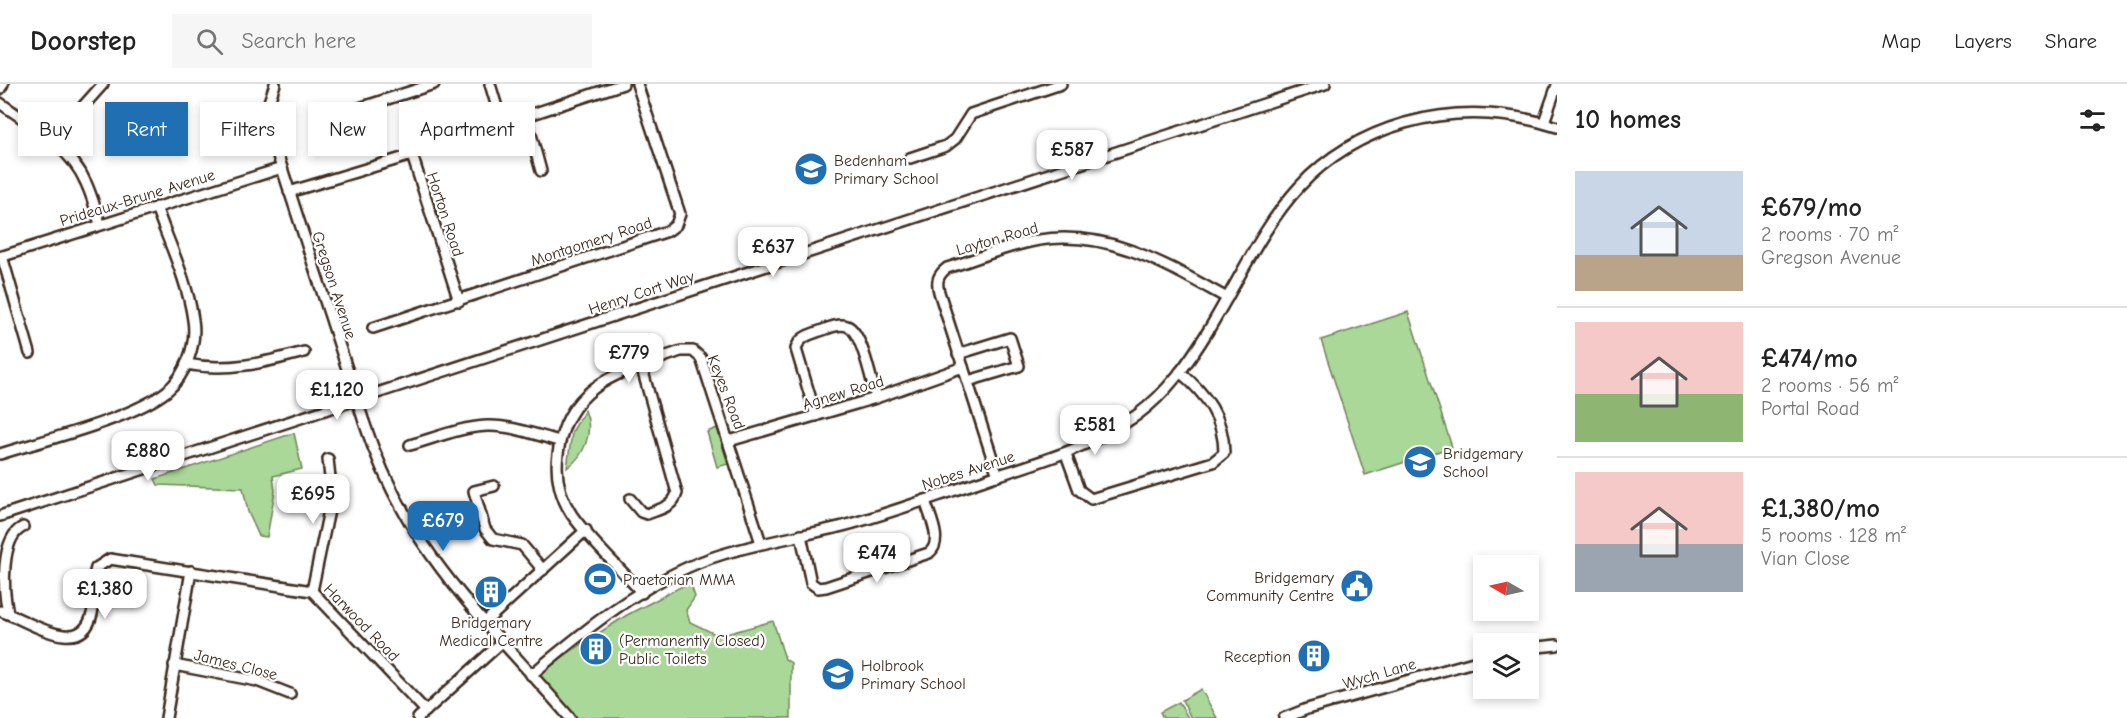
<!DOCTYPE html>
<html lang="en">
<head>
<meta charset="utf-8">
<style>
  body { margin:0; font-family:"Comic Neue",sans-serif; background:#f6f6f6; color:#222; height:100vh; display:flex; flex-direction:column; font-size:22px; white-space:nowrap }
  * { box-sizing:border-box; margin:0 }
  p { font-size:20px; color:#767676 }
  .icon { flex:none; width:33px; height:33px; fill:none; stroke:currentColor; stroke-width:2; stroke-linecap:round; stroke-linejoin:round }
  .map { position:relative; flex:1; overflow:hidden }
  .drawer { display:flex; flex-direction:column; background:#fff; width:570px }
  .drawer>* { flex:none }
  .hud { position:absolute; left:18px; top:18px; width:570px; height:54px; display:flex; gap:12px }
  .needle { width:39px; rotate:279deg }
  .buttons { position:absolute; left:1473px; top:471px; display:grid; gap:12px }
  .buttons a { display:grid; place-items:center; width:66px; height:66px; border-radius:0px; background:#fff; box-shadow:0 3px 9px #0003; font-size:30px }
  .price { position:absolute; translate:-50% -51px; padding:0 14px; border-radius:12px; background:#fff; color:#222; font-size:20px; line-height:39px; filter:drop-shadow(0 2px 3px #0008) }
  .price::after { content:''; position:absolute; left:50%; top:36px; width:18px; height:14px; margin-left:-9px; background:inherit; clip-path:polygon(0 0,100% 0,50% 100%) }
  .price.selected { background:#1f6fb2; color:#fff }
  ul { padding:0; list-style:none }
  li { display:flex; align-items:center; gap:18px; height:150px; padding:0 18px }
  li+li { border-top:2px solid #e0e0e0 }
  li span { display:grid; place-items:center; flex:none; width:168px; height:120px; border-radius:0px; color:#555 }
  li>.icon { margin-inline-start:auto }
  span .icon { width:72px; height:72px; fill:#fffc; stroke-width:1 }
  li b { font-size:26px }
  h2 { display:flex; justify-content:space-between; align-items:center; height:72px; padding:0 18px; font-size:26px }
  .tag { padding:0 21px; border-radius:0px; background:#fff; box-shadow:0 3px 9px #0003; font-size:21px; line-height:54px }
  .tag.selected { background:#1f6fb2; color:#fff }
  header { display:flex; align-items:center; gap:36px; box-sizing:border-box; height:84px; padding:0 30px; background:#fff; border-bottom:2px solid #e0e0e0 }
  header strong { font-size:28px }
  nav { display:flex; gap:33px; margin-inline-start:auto; font-size:21px }
  .search { width:420px; height:54px; background:#f6f6f6; display:flex; align-items:center; gap:15px; box-sizing:border-box; padding:0 21px; border-radius:0px; color:#767676; font-size:22px }
  main { display:flex; flex:1; min-height:0 }
  .map>svg:first-child { display:block }
  .green { fill:#aad898; stroke:#72815b; stroke-width:1.5 }
  .lines { fill:none; stroke-linecap:round; stroke-linejoin:round }
  .street-casing { stroke:#3b2a1e; stroke-width:14 }
  .street { stroke:#fff; stroke-width:9 }
  .street-bridge-casing { stroke:#3b2a1e; stroke-width:14; stroke-linecap:butt }
  .street-bridge { stroke:#fff; stroke-width:9 }
  .labels { text-anchor:middle; stroke-width:4.5; stroke-linejoin:round; paint-order:stroke }
  .poi-label { font-size:16px; fill:#3b2a1e; stroke:#fff; text-anchor:start }
  .street-label { font-size:16px; fill:#3b2a1e; stroke:#fff }
</style>
</head>
<body>
<header>
<strong>Doorstep</strong>
<div class="search"><svg class="icon" aria-label="search" viewBox="0 0 24 24"><circle cx="10" cy="10" r="6"/><path d="M15 15l6 6"/></svg>Search here</div>
<nav><a>Map</a><a>Layers</a><a>Share</a></nav>
</header>
<main>
<div class="map">
<svg width="1557" height="634" viewBox="0 0 1557 634">
  <rect width="100%" height="100%" fill="#fff"/>
  <filter id="ink" filterUnits="userSpaceOnUse"><feTurbulence type="fractalNoise" baseFrequency=".0167" numOctaves="2"/><feDisplacementMap in="SourceGraphic" scale="12" xChannelSelector="R" yChannelSelector="G"/><feConvolveMatrix kernelMatrix="1 2 1 2 8 2 1 2 1" color-interpolation-filters="sRGB"/></filter>
  <g filter="url(#ink)">
    <g class="green">
      <polygon points="1408,228 1452,363 1365,391 1321,256"/>
      <path d="M585,326c9,21 0,46 -18,58l5,-36z"/>
      <polygon points="717,344 728,380 717,383 707,348"/>
      <polygon points="294,349 302,385 273,392 275,407 267,453 259,452 248,428 243,404 158,401 155,395"/>
      <polygon points="690,498 695,513 686,526 690,538 719,552 773,537 785,575 791,579 791,634 577,634 537,589 627,531"/>
      <polygon points="1201,605 1217,634 1191,634 1182,616"/>
      <polygon points="1179,618 1188,634 1163,634 1160,628"/>
    </g>
    <g class="lines">
      <g class="street-casing">
        <g id="street">
          <polyline points="275,0 267,24 268,41 350,294"/>
          <polyline points="490,0 502,40 623,0"/>
          <polyline points="0,5 3,0"/>
          <path d="M0,19c30,21 71,44 86,80 6,13 10,27 14,41"/>
          <polyline points="347,28 434,0"/>
          <polyline points="526,32 541,87"/>
          <polyline points="1544,38 1557,1"/>
          <polyline points="52,57 103,0"/>
          <polyline points="910,74 946,62 955,55 971,30 1061,0"/>
          <polyline points="289,108 412,71 459,217"/>
          <polyline points="2,172 30,269"/>
          <polyline points="0,173 282,84"/>
          <polyline points="373,244 668,147 676,141 680,130 637,0"/>
          <polyline points="958,270 1010,254 1019,282 968,297"/>
          <path d="M186,280c41,8 78,-1 118,-12"/>
          <path d="M816,332l-20,-67c3,-12 13,-14 24,-18 8,-3 19,-8 27,-5 15,5 25,57 29,72"/>
          <path d="M364,338c43,131 120,196 206,296"/>
          <polyline points="729,357 876,314 963,283"/>
          <path d="M410,361c25,-7 51,-18 77,-19 24,-1 49,9 72,15"/>
          <path d="M0,370c45,-14 132,-35 167,-63 19,-16 30,-47 26,-71 -5,-38 -24,-77 -37,-113"/>
          <path d="M1066,370l13,36 12,9 122,-37 11,-9c0,-35 -18,-59 -44,-81"/>
          <path d="M998,392l-59,-184c-3,-11 -1,-17 8,-24 30,-9 61,-23 92,-28 71,-11 129,26 188,58"/>
          <polyline points="494,402 474,407 485,445 493,455 522,461 543,486"/>
          <path d="M630,415l11,13 6,2c13,-5 26,-7 30,-21l-36,-128"/>
          <polyline points="0,432 1325,0"/>
          <path d="M801,451l10,48 7,5 8,-1 103,-34c15,-12 0,-37 -4,-53"/>
          <polyline points="312,507 332,412 328,375"/>
          <path d="M642,509c-23,-26 -50,-50 -70,-78 -12,-18 -17,-40 -14,-61 8,-71 66,-83 123,-103h12l8,7 60,185"/>
          <path d="M0,527c25,7 81,49 92,3 4,-15 -1,-31 4,-46l14,-9 202,32 114,120"/>
          <path d="M8,529c-5,-22 -8,-75 15,-86"/>
          <polyline points="484,539 586,446"/>
          <polyline points="1528,564 1557,561"/>
          <polyline points="174,581 257,597 290,610"/>
          <path d="M531,591c55,-46 112,-93 180,-117 44,-15 88,-21 132,-32 52,-14 102,-33 153,-50 50,-16 97,-30 141,-61 30,-22 52,-53 71,-84 56,-93 82,-175 197,-208 50,-14 102,-12 152,4"/>
          <polyline points="166,634 191,487"/>
          <polyline points="418,634 501,559"/>
          <polyline points="1284,634 1307,625 1484,575"/>
        </g>
      </g>
      <use href="#street" class="street"/>
      <g class="street-bridge-casing">
        <polyline id="street-bridge" points="350,294 364,338"/>
      </g>
      <use href="#street-bridge" class="street-bridge"/>
    </g>
  </g>
  <defs>
    <g id="school-disc" transform="scale(1.725)"><circle r="9.5" fill="#1f6fb2" stroke="#fff"/><path d="M0-5L7-2L0 1L-7-2ZM-4 1L0 2.5L4 1V4Q0 6-4 4Z" fill="#fff"/></g>
    <g id="stadium-disc" transform="scale(1.725)"><circle r="9.5" fill="#1f6fb2" stroke="#fff"/><path d="M0-5a6.5 5 0 1 0 0 10a6.5 5 0 1 0 0-10ZM-3.5-1.8h7v3.6h-7Z" fill="#fff"/></g>
    <g id="civic-disc" transform="scale(1.725)"><circle r="9.5" fill="#1f6fb2" stroke="#fff"/><path d="M-.6-6.5H3V-4.5H.6V-3L4-1V1h2V6H-6V1h2V-1L-.6-3ZM-1.2 2.5V6h2.4V2.5Z" fill="#fff"/></g>
    <g id="building-disc" transform="scale(1.725)"><circle r="9.5" fill="#1f6fb2" stroke="#fff"/><path d="M-4-6H4V6H1V3H-1V6H-4ZM-2.5-4.3h1.7v1.8h-1.7ZM.8-4.3h1.7v1.8H.8ZM-2.5-1h1.7V.8h-1.7ZM.8-1h1.7V.8H.8Z" fill="#fff"/></g>
  </defs>
  <g fill-rule="evenodd">
    <use href="#school-disc" x="811" y="85"/>
    <use href="#school-disc" x="1420" y="378"/>
    <use href="#stadium-disc" x="600" y="495"/>
    <use href="#civic-disc" x="1357" y="502"/>
    <use href="#building-disc" x="491" y="508"/>
    <use href="#building-disc" x="596" y="565"/>
    <use href="#building-disc" x="1314" y="572"/>
    <use href="#school-disc" x="838" y="590"/>
  </g>
  <g class="labels">
    <g class="poi-label">
      <text x="834" y="82">Bedenham<tspan x="834" dy="18">Primary School</tspan></text>
      <text x="1443" y="375">Bridgemary<tspan x="1443" dy="18">School</tspan></text>
      <text x="1334" y="499" text-anchor="end">Bridgemary<tspan x="1334" dy="18">Community Centre</tspan></text>
      <text x="623" y="501">Praetorian MMA</text>
      <text x="491" y="544" text-anchor="middle">Bridgemary<tspan x="491" dy="18">Medical Centre</tspan></text>
      <text x="619" y="562">(Permanently Closed)<tspan x="619" dy="18">Public Toilets</tspan></text>
      <text x="1291" y="578" text-anchor="end">Reception</text>
      <text x="861" y="587">Holbrook<tspan x="861" dy="18">Primary School</tspan></text>
    </g>
    <g class="street-label">
      <text transform="translate(137 113) rotate(-17)" y="6">Prideaux-Brune Avenue</text>
      <text transform="translate(446 130) rotate(72)" y="6">Horton Road</text>
      <text transform="translate(997 154) rotate(-16)" y="6">Layton Road</text>
      <text transform="translate(591 157) rotate(-18)" y="6">Montgomery Road</text>
      <text transform="translate(335 201) rotate(72)" y="6">Gregson Avenue</text>
      <text transform="translate(641 208) rotate(-18)" y="6">Henry Cort Way</text>
      <text transform="translate(727 308) rotate(69)" y="6">Keyes Road</text>
      <text transform="translate(843 308) rotate(-17)" y="6">Agnew Road</text>
      <text transform="translate(968 386) rotate(-18)" y="6">Nobes Avenue</text>
      <text transform="translate(362 538) rotate(46)" y="6">Harwood Road</text>
      <text transform="translate(236 580) rotate(14)" y="6">James Close</text>
      <text transform="translate(1379 589) rotate(-16)" y="6">Wych Lane</text>
    </g>
  </g>
</svg>
<div class="buttons">
<a><svg class="needle" viewBox="-14 -14 28 28"><path d="M0-13l5 13h-10z" fill="#e53935"/><path d="M0 13l5-13h-10z" fill="#767676"/></svg></a>
<a><svg class="icon" aria-label="layers" viewBox="0 0 24 24"><path d="M12 4l9 5-9 5-9-5zM3 14l9 5 9-5"/></svg></a>
</div>
<b class="price" style="left:1072px;top:97px">£587</b>
<b class="price" style="left:773px;top:194px">£637</b>
<b class="price" style="left:629px;top:300px">£779</b>
<b class="price" style="left:337px;top:337px">£1,120</b>
<b class="price" style="left:1095px;top:372px">£581</b>
<b class="price" style="left:148px;top:398px">£880</b>
<b class="price" style="left:313px;top:441px">£695</b>
<b class="price selected" style="left:443px;top:468px">£679</b>
<b class="price" style="left:877px;top:500px">£474</b>
<b class="price" style="left:105px;top:536px">£1,380</b>
<div class="hud">
<a class="tag">Buy</a>
<a class="tag selected">Rent</a>
<a class="tag">Filters</a>
<a class="tag">New</a>
<a class="tag">Apartment</a>
</div>
</div>
<section class="drawer">
<h2>10 homes<svg class="icon" aria-label="filters" viewBox="0 0 24 24"><path d="M4 7h16M4 17h16"/><circle cx="9" cy="7" r="2"/><circle cx="15" cy="17" r="2"/></svg></h2>
<ul>
<li><span style="background:linear-gradient(#c9d6e8 70%,#b9a48a 0)"><svg class="icon" aria-label="home" viewBox="0 0 24 24"><path d="M3 11l9-7 9 7M6 9v11h12V9"/></svg></span><div><b>£679/mo</b><p>2 rooms · 70 m²</p><p>Gregson Avenue</p></div></li>
<li><span style="background:linear-gradient(#f6c9c9 60%,#8fb573 0)"><svg class="icon" aria-label="home" viewBox="0 0 24 24"><path d="M3 11l9-7 9 7M6 9v11h12V9"/></svg></span><div><b>£474/mo</b><p>2 rooms · 56 m²</p><p>Portal Road</p></div></li>
<li><span style="background:linear-gradient(#f6c9c9 60%,#9aa5b1 0)"><svg class="icon" aria-label="home" viewBox="0 0 24 24"><path d="M3 11l9-7 9 7M6 9v11h12V9"/></svg></span><div><b>£1,380/mo</b><p>5 rooms · 128 m²</p><p>Vian Close</p></div></li>
</ul>
</section>
</main>
</body>
</html>
